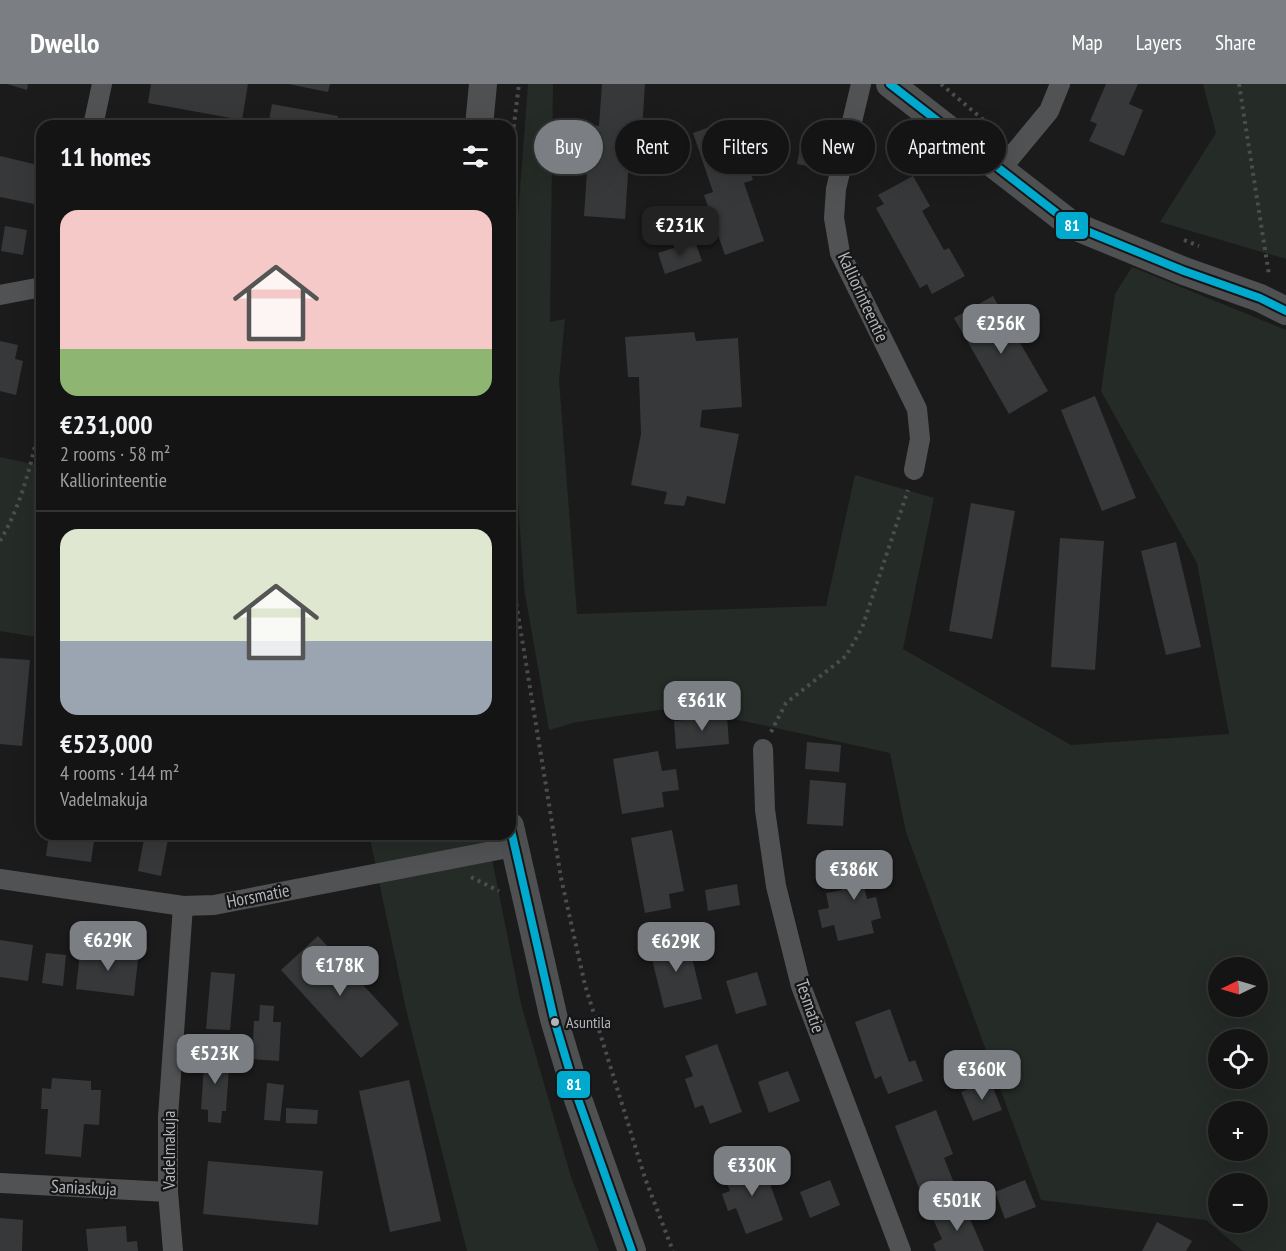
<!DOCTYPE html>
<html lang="en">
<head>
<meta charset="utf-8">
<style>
  body { margin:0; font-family:"PT Sans Narrow",sans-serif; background:#1d1d1e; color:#f1f3f6; height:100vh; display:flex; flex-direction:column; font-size:22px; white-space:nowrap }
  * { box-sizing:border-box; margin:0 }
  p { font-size:20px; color:#9d9ea0 }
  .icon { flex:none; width:33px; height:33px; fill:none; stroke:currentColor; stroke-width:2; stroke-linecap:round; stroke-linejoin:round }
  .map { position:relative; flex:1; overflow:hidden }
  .side { position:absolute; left:36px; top:36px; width:480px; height:720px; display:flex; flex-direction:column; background:#141415; border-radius:18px; box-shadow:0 6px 24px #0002,0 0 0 2px #333334 }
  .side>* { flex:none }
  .banner { position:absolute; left:534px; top:36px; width:570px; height:54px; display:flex; gap:12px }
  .needle { width:39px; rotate:265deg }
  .tools { position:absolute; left:1208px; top:873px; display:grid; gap:12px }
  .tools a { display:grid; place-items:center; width:60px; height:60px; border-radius:50%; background:#141415; box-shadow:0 6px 24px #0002,0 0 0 2px #333334; font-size:30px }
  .price { position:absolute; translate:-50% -51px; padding:0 14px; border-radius:12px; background:#7b7f83; color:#fff; font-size:20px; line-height:39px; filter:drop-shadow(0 2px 3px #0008) }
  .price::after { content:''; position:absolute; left:50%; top:36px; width:18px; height:14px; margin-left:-9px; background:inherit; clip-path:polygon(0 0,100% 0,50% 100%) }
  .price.active { background:#222; color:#fff }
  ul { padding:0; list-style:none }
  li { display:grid; align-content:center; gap:12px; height:318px; padding:0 24px }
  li+li { border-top:2px solid #333334 }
  li span { display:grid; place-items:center; height:186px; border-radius:18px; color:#555 }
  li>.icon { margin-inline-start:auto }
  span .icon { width:108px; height:108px; fill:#fffc; stroke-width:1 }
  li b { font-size:26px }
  h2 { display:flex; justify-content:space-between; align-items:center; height:72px; padding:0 24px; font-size:26px }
  .pill { padding:0 21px; border-radius:27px; background:#141415; box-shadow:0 6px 24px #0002,0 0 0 2px #333334; font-size:21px; line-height:54px }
  .pill.active { background:#7b7f83; color:#fff }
  header { display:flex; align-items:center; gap:36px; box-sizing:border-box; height:84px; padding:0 30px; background:#7b7f83; color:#fff }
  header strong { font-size:28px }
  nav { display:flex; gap:33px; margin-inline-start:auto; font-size:21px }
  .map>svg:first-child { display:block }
  .green { fill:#252b26; fill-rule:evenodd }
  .building { fill:#373839 }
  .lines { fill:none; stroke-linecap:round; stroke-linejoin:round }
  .path { stroke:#4c4d4f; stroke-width:4; stroke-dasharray:3 4.5; stroke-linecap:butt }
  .street { stroke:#515254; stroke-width:20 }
  .secondary { stroke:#4f5051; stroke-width:28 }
  .bus-1-casing { stroke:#161617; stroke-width:12 }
  .bus-1 { stroke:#00a9ce; stroke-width:8 }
  .bus-dot { fill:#afb5ba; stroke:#161617; stroke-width:2 }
  .labels { text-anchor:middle; stroke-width:4.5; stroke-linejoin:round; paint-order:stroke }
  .bus-label { font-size:16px; fill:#afb5ba; stroke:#161617; text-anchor:start }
  .street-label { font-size:18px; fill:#afb5ba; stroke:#161617 }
  .line-badge { stroke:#161617; stroke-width:2 }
  .badge-label { font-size:16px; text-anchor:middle; font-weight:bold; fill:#fff }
</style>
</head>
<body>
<header>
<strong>Dwello</strong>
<nav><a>Map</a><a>Layers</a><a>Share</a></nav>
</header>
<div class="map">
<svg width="1286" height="1167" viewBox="0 0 1286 1167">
  <rect width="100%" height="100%" fill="#1b1b1c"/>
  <g class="green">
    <path d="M528,0h25l-3,238 15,-3 -6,61 18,234 249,-8 29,-131 79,23 -31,151 168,96 158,-11 -32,-171 -96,-172 14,-97 17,-27 154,63v921h-43l-37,-31 -165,-20 -135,-368 -16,-79 -210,-46 -103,15 -28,8 -25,-142 -12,-171 -2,-98zM1218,884h39v38h-39zM1218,956h39v38h-39zM1218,1028h39v38h-39zM1218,1100h39v38h-39z"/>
    <polygon points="1203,0 1286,0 1286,175 1160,138 1216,49"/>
    <polygon points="42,360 42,554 0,547 0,373 37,381"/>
    <polygon points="369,750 487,750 521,920 571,1093 599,1167 467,1167 406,925"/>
  </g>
  <g class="building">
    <polygon points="7,0 28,0 27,6"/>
    <polygon points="151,0 248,0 242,36 148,19"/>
    <polygon points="288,0 330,0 328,8"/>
    <polygon points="602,0 645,0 642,47 631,46 625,135 584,132 590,41 599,42"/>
    <polygon points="1106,0 1138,0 1129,20 1143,26 1124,72 1089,57 1097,40 1090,37"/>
    <polygon points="272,20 338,32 337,39 344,42 268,42"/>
    <polygon points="732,35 753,96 744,99 764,157 725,171 704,111 713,108 693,49"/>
    <polygon points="800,65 810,66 807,82 797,80"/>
    <polygon points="0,72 42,82 34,120 0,113"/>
    <polygon points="913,92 930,122 922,127 944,166 949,164 965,192 932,210 927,200 920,204 876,124 884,120 878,111"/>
    <polygon points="5,142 27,146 23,171 1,167"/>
    <polygon points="695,157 702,177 665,190 658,169"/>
    <polygon points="993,212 1048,307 1009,330 954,234"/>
    <polygon points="694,248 696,257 738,254 742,323 702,326 700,343 739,350 725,420 687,412 684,422 664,420 667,408 631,401 641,350 639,293 628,293 625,253"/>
    <polygon points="0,257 18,261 15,275 23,277 16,311 0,307"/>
    <polygon points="1095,312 1136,414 1102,427 1061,326"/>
    <polygon points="971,419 1015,427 992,555 949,547"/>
    <polygon points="1060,454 1104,457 1095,586 1051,583"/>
    <polygon points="1176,458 1201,563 1166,571 1141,467"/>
    <polygon points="0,574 30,576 22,662 0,660"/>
    <polygon points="727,632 729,660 676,665 674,637"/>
    <polygon points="807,658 841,661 839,688 805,685"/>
    <polygon points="658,667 662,687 676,685 679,706 662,708 664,723 622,730 613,675"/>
    <polygon points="810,696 846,699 843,742 807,740"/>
    <polygon points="672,746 684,807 669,810 671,824 645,829 631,754"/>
    <polygon points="49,750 95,750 91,778 46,772"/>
    <polygon points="145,750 169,750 161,792 138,787"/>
    <polygon points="881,775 887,796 864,802 867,815 876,813 881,834 871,837 874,849 838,857 834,841 822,844 818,826 829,824 826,809 842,806 837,785"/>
    <polygon points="737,800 740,821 708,827 705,806"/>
    <polygon points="318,852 399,940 361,974 281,886"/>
    <polygon points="687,853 702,915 664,924 649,863"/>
    <polygon points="0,856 33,861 28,897 0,893"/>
    <polygon points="108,861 127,863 126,874 138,875 134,912 76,905 80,868 107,872"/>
    <polygon points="46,869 66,871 63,902 42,899"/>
    <polygon points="211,888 235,890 230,946 206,945"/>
    <polygon points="757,888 767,921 736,930 726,897"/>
    <polygon points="260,921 274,922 273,938 281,938 279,977 252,975 254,937 259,937"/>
    <polygon points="890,925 909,978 915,976 923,997 888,1010 881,992 875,995 855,938"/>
    <polygon points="717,960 742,1028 710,1040 703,1021 695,1024 685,995 693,992 685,972"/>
    <polygon points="205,968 230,969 226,1027 222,1027 221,1039 208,1038 208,1026 201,1025"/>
    <polygon points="788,987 800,1017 769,1029 758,998"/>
    <polygon points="52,994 91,997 91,1006 101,1006 99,1041 84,1040 81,1073 45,1070 48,1025 41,1025 42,1004 51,1005"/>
    <polygon points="409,996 441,1137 390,1148 359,1007"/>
    <polygon points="990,996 1002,1026 973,1037 961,1008"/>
    <polygon points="267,999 284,1001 280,1037 264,1036"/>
    <polygon points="286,1024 318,1026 317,1040 286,1039"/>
    <polygon points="936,1026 953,1070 944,1074 954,1099 922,1112 895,1042"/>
    <polygon points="761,1075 783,1136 746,1150 736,1124 728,1127 722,1110 730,1107 723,1089"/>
    <polygon points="208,1077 323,1087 318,1141 203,1130"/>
    <polygon points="830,1096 840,1121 810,1134 800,1108"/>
    <polygon points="1025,1096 1036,1123 1005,1135 995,1108"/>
    <polygon points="964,1121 984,1167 936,1167 933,1160 942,1155 933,1135"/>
    <polygon points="0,1134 23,1136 22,1167 0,1167"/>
    <polygon points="1157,1138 1192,1157 1186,1167 1142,1167"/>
    <polygon points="126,1142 127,1158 137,1157 138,1167 88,1167 86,1145"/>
  </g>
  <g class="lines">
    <g class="path">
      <polyline points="941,0 1000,50"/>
      <polyline points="1239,0 1269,191"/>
      <polyline points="510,73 519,0"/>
      <polyline points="1184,156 1199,162"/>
      <polyline points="510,445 516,518 561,794 585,901 645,1094 673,1167"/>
      <path d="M0,457c23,-39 32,-81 42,-125"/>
      <polyline points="771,648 786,619 846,572 862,544 908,406"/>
      <polyline points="471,793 499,807"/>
    </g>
    <g class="street">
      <polyline points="861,0 836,105 834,134 840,169 917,325 920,355 914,386"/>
      <polyline points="93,42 102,0"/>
      <polyline points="1000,86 1049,27 1060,0"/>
      <polyline points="0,211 42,203"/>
      <polyline points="763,665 765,726 776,802 801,902 901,1167"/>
      <polyline points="0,795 183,822 214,821 513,763"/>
      <polyline points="0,1099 168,1108"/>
      <polyline points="173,1167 168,1108 168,1033 183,822"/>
    </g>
    <g class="secondary">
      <polyline points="890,0 1072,141 1184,187 1260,214 1286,227"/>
      <polyline points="479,42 483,0"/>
      <polyline points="510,742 554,935 578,1015 632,1167"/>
    </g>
    <g class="bus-1-casing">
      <g id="bus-1">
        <polyline points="890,0 1072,141 1184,187 1260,214 1286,227"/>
        <polyline points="510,742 554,935 578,1015 632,1167"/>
      </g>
    </g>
    <use href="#bus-1" class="bus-1"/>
  </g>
  <circle class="bus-dot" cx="555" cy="938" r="5"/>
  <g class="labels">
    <g class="bus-label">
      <text x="566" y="944">Asuntila</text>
    </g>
    <g class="street-label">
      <text transform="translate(863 213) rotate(65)" y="6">Kalliorinteentie</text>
      <text transform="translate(258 812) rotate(-11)" y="6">Horsmatie</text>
      <text transform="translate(810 922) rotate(71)" y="6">Tesmatie</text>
      <text transform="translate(169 1066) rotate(-90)" y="6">Vadelmakuja</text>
      <text transform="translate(84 1104) rotate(3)" y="6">Saniaskuja</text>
    </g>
  </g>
  <g class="line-badge">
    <rect x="1055" y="127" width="34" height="29" rx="6" fill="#00a9ce"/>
    <rect x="556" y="986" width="35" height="29" rx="6" fill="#00a9ce"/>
  </g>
  <g class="badge-label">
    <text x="1072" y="147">81</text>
    <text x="574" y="1006">81</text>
  </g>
</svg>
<div class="tools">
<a><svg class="needle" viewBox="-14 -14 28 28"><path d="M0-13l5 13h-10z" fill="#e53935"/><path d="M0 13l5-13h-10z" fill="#9d9ea0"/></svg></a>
<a><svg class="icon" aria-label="locate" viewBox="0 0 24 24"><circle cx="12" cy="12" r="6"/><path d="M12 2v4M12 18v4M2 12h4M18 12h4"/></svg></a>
<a>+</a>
<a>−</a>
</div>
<b class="price active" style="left:680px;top:173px">€231K</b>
<b class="price" style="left:1001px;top:271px">€256K</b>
<b class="price" style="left:702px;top:648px">€361K</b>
<b class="price" style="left:854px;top:817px">€386K</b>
<b class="price" style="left:108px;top:888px">€629K</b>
<b class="price" style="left:676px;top:889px">€629K</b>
<b class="price" style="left:340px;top:913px">€178K</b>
<b class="price" style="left:215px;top:1001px">€523K</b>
<b class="price" style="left:982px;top:1017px">€360K</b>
<b class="price" style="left:752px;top:1113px">€330K</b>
<b class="price" style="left:957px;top:1148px">€501K</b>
<div class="banner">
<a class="pill active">Buy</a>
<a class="pill">Rent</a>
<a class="pill">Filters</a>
<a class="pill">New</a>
<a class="pill">Apartment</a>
</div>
<section class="side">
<h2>11 homes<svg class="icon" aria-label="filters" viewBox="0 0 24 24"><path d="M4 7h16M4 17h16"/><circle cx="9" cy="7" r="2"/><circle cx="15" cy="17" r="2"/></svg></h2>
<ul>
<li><span style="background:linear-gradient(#f6c9c9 75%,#8fb573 0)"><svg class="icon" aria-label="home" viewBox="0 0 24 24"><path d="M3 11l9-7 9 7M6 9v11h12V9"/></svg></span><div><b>€231,000</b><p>2 rooms · 58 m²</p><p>Kalliorinteentie</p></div></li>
<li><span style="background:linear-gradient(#dfe7d0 60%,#9aa5b1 0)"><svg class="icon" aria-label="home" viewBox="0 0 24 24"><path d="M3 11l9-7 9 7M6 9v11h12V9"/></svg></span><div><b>€523,000</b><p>4 rooms · 144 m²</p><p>Vadelmakuja</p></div></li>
</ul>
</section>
</div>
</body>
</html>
